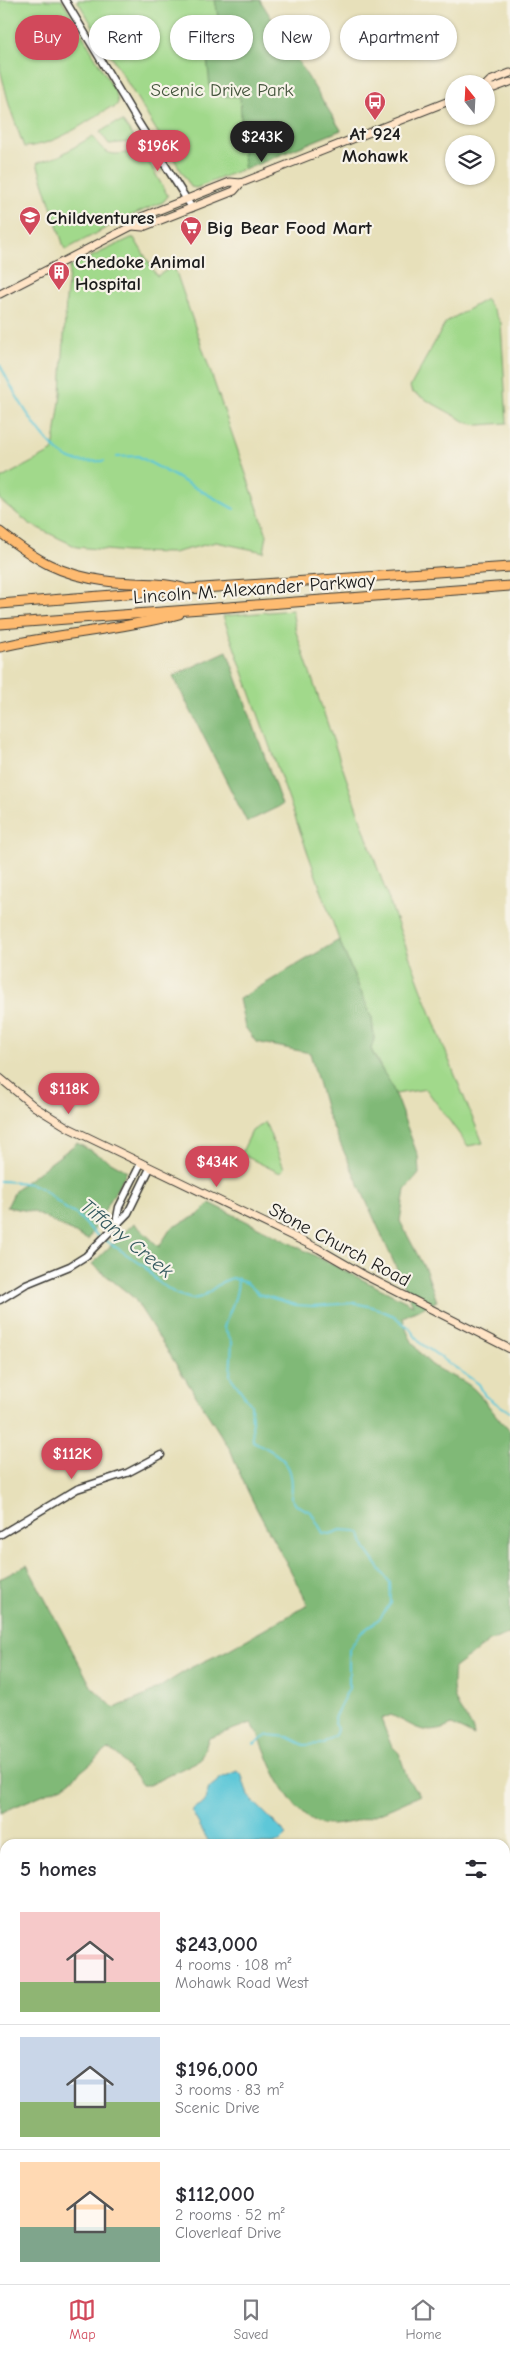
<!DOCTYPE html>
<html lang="en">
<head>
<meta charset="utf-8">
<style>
  body { margin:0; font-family:"Comic Neue",sans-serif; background:#f7f7f7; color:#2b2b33; height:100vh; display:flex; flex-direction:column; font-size:19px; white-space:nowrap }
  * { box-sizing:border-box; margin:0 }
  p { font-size:16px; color:#7c7c81 }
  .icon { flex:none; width:28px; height:28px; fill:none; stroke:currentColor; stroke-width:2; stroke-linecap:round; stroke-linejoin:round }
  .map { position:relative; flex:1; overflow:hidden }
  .drawer { position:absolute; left:0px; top:1839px; width:510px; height:446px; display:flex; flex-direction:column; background:#fff; border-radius:15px 15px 0 0; box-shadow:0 1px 4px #0004 }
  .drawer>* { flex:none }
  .guide { position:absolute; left:15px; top:15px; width:480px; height:45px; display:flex; gap:10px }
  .needle { width:32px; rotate:342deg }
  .tools { position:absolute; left:445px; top:75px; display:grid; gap:10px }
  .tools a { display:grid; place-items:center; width:50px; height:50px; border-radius:50%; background:#fff; box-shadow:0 1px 4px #0004; font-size:25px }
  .price { position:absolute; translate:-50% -42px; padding:0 11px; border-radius:18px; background:#d1495b; color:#fff; font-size:16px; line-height:32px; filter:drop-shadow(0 1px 2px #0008) }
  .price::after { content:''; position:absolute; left:50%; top:30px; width:15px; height:11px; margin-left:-8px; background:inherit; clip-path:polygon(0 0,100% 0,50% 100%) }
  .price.selected { background:#222; color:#fff }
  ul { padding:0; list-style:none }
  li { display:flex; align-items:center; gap:15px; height:125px; padding:0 20px }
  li+li { border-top:1px solid #e1e1e2 }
  li span { display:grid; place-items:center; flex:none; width:140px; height:100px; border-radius:0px; color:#555 }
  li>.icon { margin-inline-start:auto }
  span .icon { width:60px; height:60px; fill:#fffc; stroke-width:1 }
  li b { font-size:21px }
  h2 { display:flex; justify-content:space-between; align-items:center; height:60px; padding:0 20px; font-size:21px }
  .pill { padding:0 18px; border-radius:22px; background:#fff; box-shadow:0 1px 4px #0004; font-size:18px; line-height:45px }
  .pill.selected { background:#d1495b; color:#fff }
  .tab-bar { display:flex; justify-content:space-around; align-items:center; height:70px; border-top:1px solid #e1e1e2; background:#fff; font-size:14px; color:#7c7c81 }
  .tab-bar a { display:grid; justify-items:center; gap:2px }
  .tab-bar .selected { color:#d1495b }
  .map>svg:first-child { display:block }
  .green { fill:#a1d98b; stroke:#5e7a54 }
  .forest { fill:#80b977; stroke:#4e6a4a }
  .water { fill:#5dc7d8; stroke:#3c727a }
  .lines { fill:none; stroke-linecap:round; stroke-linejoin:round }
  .stream { stroke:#5dc7d8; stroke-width:2 }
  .tertiary-casing { stroke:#3a3934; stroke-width:9 }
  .secondary-casing { stroke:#3a3934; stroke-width:9 }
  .motorway-casing { stroke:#3a3934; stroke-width:11 }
  .tertiary { stroke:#fff; stroke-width:6 }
  .secondary { stroke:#ffe4c6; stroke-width:7 }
  .motorway { stroke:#febb71; stroke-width:9 }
  .labels { text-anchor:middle; stroke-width:4.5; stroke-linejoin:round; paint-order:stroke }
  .park-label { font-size:19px; fill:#44553d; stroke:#f7f3e8 }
  .poi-label { font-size:19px; font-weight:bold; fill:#1c1c1c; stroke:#f7f3e8; text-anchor:start }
  .street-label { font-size:19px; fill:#1c1c1c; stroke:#f7f3e8 }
  .water-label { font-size:20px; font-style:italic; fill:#33585e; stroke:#f7f3e8 }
</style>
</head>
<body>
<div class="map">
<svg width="510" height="2284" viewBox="0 0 510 2284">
  <rect width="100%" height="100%" fill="#f7f3e8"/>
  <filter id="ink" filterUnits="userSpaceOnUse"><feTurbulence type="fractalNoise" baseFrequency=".02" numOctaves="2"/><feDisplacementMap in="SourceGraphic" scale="10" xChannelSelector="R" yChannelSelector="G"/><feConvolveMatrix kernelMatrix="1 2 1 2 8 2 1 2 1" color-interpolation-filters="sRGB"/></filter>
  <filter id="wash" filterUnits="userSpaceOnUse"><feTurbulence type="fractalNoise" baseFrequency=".0096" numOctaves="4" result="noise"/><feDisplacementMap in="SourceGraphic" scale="20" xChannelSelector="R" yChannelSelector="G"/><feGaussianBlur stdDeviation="1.12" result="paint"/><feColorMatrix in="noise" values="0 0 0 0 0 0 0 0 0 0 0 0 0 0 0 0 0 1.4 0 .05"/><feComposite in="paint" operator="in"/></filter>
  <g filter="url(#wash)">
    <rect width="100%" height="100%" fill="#e7e0ba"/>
    <g class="green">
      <path d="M0,0h62l54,93 2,10 -5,6 -2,-2c-27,16 -54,38 -87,40l-14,-39 -10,-39z"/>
      <polygon points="77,0 259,0 341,130 196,188 191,187"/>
      <polygon points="123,122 135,139 130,142 109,144 100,132 115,123"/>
      <path d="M93,136c15,25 23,18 49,14l26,46 -5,6 -42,18 -56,30 -28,-87 22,-7z"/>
      <polygon points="131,238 134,238 157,276 174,266 267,535 264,552 216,542 173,553 126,552 77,547 30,524 0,500 0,479 53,451 61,394 66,299 70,267"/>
      <polygon points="486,299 501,323 507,423 479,425 468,423 412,392 410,387 446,322"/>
      <path d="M292,610l4,22c59,171 116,344 187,511l-15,3 -42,-57 -31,5 -24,-45 3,-10 -2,-21 -33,-78 -116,-324z"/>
      <polygon points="265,1122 284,1168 280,1173 241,1154 252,1131"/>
      <polygon points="182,2280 268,2280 271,2284 175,2284"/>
    </g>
    <g class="forest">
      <polygon points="215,0 260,0 341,130 244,170 240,97 211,95 207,58 222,40"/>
      <polygon points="227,651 282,805 247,822 173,676"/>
      <path d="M339,940l33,78 2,21 -3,10 6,13 14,22 27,72 1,18 -14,16 -5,31 26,50 11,30 -34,16c3,18 14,36 29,48 13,10 31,13 43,25 13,13 22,29 35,41v204l-2,-1 -18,7 -36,27c-2,18 -2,31 9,46 6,8 10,12 11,22l-22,-11c-27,13 -35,2 -61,-10l-10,4 10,26 8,8 9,27 12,15c-23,11 -80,39 -106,27 -17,-9 -30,-31 -38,-47 -10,-18 -13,-36 -25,-52l-42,15 -9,22 -51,25h-7l-25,-31 -9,-5 -43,36 -65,28v-234l27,-14 64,121 23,22 33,-13 45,-28 34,-16 82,-46c-24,-52 -58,-99 -77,-154l-97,-153 -42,-34 42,-41 25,24 12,-19 27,-13 12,-12 203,102 -86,-191 -17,-61 -54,-11 -11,-15 -6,-28z"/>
      <polygon points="77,1143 127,1171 88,1240 34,1212 7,1207 16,1189"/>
    </g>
    <polygon class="water" points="237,1771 242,1776 248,1796 287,1835 281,1841 274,1844 210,1844 192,1812 194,1808 204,1803 209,1788 221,1778"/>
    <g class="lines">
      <g class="stream">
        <path d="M0,365c13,26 45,86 73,95 8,3 22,1 31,1"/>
        <polyline points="116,457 138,456 234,509"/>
        <path d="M0,1181c39,2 36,2 65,27 4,4 10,5 13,8 9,8 13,16 23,22"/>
        <polyline points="105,1240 144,1266 157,1281 176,1294 192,1299 202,1297 222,1282 232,1278 247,1283 259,1294 296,1305 313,1306 354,1303 373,1307 394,1316 410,1329 420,1343 479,1384 485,1396 510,1412"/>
        <path d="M238,1278c0,20 -8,30 -14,49l8,15 -2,34 21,29 2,36c28,15 43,21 38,56l5,8 15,7 12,21 7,1 11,-4 15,1 5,3 4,14 25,35 1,20 -11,15 -19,15 -12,16v39l-15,30 3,12 -2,5 -13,9 -18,1 -16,-8 -20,-2 -14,9"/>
      </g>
    </g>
  </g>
  <g filter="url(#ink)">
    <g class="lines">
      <g class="tertiary-casing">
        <g id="tertiary">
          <polyline points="65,0 135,117 192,208"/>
          <polyline points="116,1223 119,1207 141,1163"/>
          <polyline points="0,1300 26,1284 70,1266 86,1256 128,1213 150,1168"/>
          <polyline points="0,1535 77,1489 127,1473 161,1455"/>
          <polyline points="5,2032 3,2039 5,2045"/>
          <polyline points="428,2280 430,2284"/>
        </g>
      </g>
      <g class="secondary-casing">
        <g id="secondary">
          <polyline points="486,85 490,81 510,73"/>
          <polyline points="486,87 494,88 510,82"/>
          <polyline points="132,226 143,227 234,191 241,183 454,99"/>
          <polyline points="0,294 132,226 139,218 230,182 241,183"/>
          <polyline points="0,1078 35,1107 69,1128 319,1249 364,1275 510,1349"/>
        </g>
      </g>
      <g class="motorway-casing">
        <g id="motorway">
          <path d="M0,532c36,28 60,43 106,49 26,4 52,0 77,7"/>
          <polyline points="0,604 188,589 510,567"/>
          <polyline points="0,624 510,586"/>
          <path d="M0,647c59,-14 121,-17 179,-33"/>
        </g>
      </g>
      <use href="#tertiary" class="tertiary"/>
      <use href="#secondary" class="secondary"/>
      <use href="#motorway" class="motorway"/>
    </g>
  </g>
  <defs>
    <g id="bus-pin" transform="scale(1.125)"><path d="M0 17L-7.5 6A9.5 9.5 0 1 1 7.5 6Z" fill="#d1495b" stroke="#f7f3e8"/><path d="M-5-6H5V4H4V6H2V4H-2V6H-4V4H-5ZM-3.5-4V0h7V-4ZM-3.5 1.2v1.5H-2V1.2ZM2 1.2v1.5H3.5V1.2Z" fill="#fff"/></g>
    <g id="school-pin" transform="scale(1.125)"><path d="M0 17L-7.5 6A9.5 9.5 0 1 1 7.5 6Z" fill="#d1495b" stroke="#f7f3e8"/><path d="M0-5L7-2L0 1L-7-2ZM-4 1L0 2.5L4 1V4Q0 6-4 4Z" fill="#fff"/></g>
    <g id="supermarket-pin" transform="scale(1.125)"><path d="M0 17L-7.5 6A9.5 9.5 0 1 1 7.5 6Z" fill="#d1495b" stroke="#f7f3e8"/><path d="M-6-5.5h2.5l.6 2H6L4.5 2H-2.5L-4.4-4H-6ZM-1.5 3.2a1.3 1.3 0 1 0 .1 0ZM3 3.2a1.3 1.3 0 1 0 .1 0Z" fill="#fff"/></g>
    <g id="building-pin" transform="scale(1.125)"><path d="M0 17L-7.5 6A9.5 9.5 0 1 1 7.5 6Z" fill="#d1495b" stroke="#f7f3e8"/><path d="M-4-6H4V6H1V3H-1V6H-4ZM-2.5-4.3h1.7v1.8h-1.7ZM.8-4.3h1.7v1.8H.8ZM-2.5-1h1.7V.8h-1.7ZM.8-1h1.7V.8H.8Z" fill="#fff"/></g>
  </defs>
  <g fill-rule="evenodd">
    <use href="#bus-pin" x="375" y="102"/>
    <use href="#school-pin" x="30" y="217"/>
    <use href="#supermarket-pin" x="191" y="227"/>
    <use href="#building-pin" x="59" y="272"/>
  </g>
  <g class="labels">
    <g class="park-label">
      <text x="222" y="96">Scenic Drive Park</text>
    </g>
    <g class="poi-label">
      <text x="375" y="140" text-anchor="middle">At 924<tspan x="375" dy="22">Mohawk</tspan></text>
      <text x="46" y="224">Childventures</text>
      <text x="207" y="234">Big Bear Food Mart</text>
      <text x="75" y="268">Chedoke Animal<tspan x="75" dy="22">Hospital</tspan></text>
    </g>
    <g class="street-label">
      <text transform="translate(254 588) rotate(-4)" y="7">Lincoln M. Alexander Parkway</text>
      <text transform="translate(340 1244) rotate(28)" y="7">Stone Church Road</text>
    </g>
    <g class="water-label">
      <text transform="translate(127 1238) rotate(39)" y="7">Tiffany Creek</text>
    </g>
  </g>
</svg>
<div class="tools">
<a><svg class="needle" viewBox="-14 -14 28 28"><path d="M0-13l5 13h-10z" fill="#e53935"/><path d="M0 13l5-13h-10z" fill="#7c7c81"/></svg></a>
<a><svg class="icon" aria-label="layers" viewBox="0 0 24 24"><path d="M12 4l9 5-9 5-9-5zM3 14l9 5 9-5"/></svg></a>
</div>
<b class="price selected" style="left:262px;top:163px">$243K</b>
<b class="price" style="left:158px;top:172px">$196K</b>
<b class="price" style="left:69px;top:1115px">$118K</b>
<b class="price" style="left:217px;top:1188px">$434K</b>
<b class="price" style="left:72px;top:1480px">$112K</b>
<div class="guide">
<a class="pill selected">Buy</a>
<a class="pill">Rent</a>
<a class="pill">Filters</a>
<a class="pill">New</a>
<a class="pill">Apartment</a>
</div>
<section class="drawer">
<h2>5 homes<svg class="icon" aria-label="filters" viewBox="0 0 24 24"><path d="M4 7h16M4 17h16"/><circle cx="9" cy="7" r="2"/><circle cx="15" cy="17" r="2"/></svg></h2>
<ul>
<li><span style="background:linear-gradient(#f6c9c9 70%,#8fb573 0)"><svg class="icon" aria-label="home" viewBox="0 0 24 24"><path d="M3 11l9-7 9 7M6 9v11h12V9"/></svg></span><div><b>$243,000</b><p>4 rooms · 108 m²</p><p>Mohawk Road West</p></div></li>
<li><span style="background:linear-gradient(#c9d6e8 65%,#8fb573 0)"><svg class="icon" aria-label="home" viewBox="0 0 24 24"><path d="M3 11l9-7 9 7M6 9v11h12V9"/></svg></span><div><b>$196,000</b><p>3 rooms · 83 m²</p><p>Scenic Drive</p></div></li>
<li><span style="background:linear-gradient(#ffd9b3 65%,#7fa58c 0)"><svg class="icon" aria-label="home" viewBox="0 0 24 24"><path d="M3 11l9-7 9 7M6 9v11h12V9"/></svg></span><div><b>$112,000</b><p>2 rooms · 52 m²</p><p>Cloverleaf Drive</p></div></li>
</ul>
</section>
</div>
<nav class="tab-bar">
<a class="selected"><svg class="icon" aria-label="map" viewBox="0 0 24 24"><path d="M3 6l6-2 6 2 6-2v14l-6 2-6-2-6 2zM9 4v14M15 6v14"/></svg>Map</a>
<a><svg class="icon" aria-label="saved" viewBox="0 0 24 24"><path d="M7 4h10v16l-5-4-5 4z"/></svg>Saved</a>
<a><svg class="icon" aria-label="home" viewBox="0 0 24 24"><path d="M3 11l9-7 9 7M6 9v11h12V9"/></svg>Home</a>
</nav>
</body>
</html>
